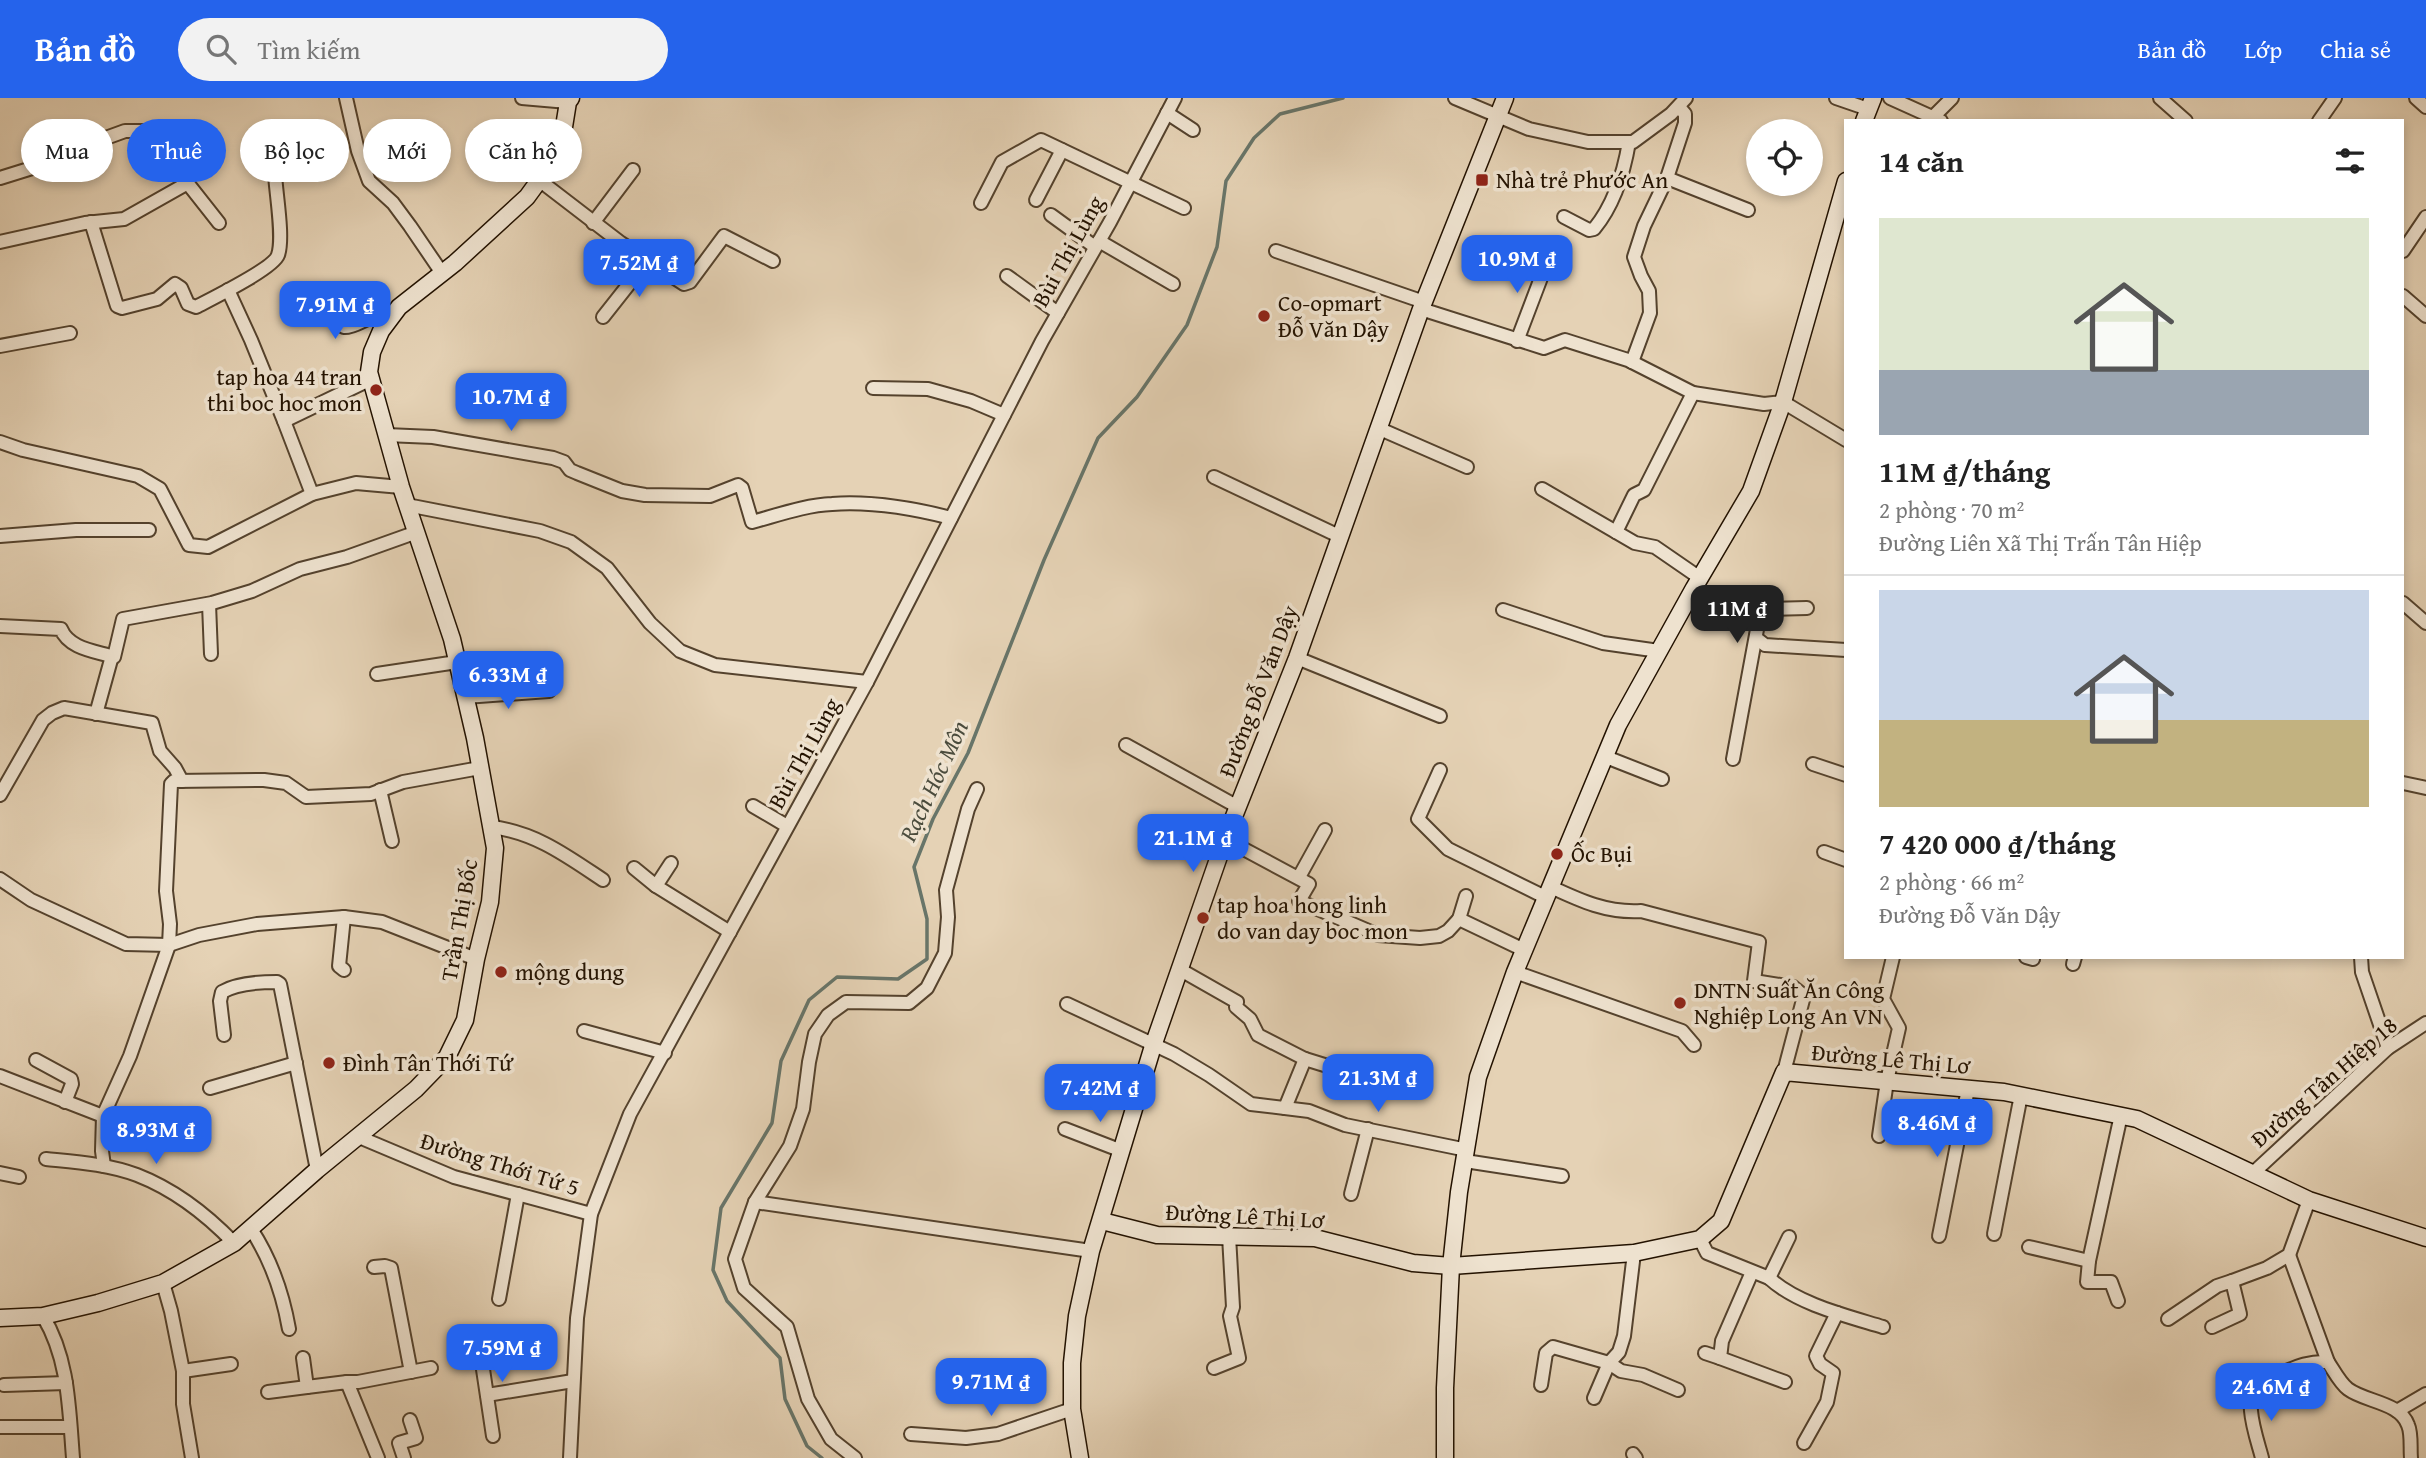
<!DOCTYPE html>
<html lang="vi">
<head>
<meta charset="utf-8">
<style>
  body { margin:0; font-family:"Gentium Book Plus",serif; background:#f2f2f2; color:#222; height:100vh; display:flex; flex-direction:column; font-size:26px; white-space:nowrap }
  * { box-sizing:border-box; margin:0 }
  p { font-size:23px; color:#767676 }
  .icon { flex:none; width:38px; height:38px; fill:none; stroke:currentColor; stroke-width:2; stroke-linecap:round; stroke-linejoin:round }
  .map { position:relative; flex:1; overflow:hidden }
  .details { position:absolute; left:1844px; top:21px; width:560px; height:840px; display:flex; flex-direction:column; background:#fff; border-radius:0px; box-shadow:0 4px 10px #0003 }
  .details>* { flex:none }
  .top-card { position:absolute; left:21px; top:21px; width:665px; height:63px; display:flex; gap:14px }
  .tools { position:absolute; left:1746px; top:21px; display:grid; gap:14px }
  .tools a { display:grid; place-items:center; width:77px; height:77px; border-radius:50%; background:#fff; box-shadow:0 4px 10px #0003; font-size:35px }
  .price { position:absolute; translate:-50% -60px; padding:0 16px; border-radius:14px; background:#2563eb; color:#fff; font-size:23px; line-height:46px; filter:drop-shadow(0 2px 4px #0008) }
  .price::after { content:''; position:absolute; left:50%; top:42px; width:21px; height:16px; margin-left:-10px; background:inherit; clip-path:polygon(0 0,100% 0,50% 100%) }
  .price.current { background:#222; color:#fff }
  ul { padding:0; list-style:none }
  li { display:grid; align-content:center; gap:14px; height:371px; padding:0 35px }
  li+li { border-top:2px solid #e0e0e0 }
  li span { display:grid; place-items:center; height:217px; border-radius:0px; color:#555 }
  li>.icon { margin-inline-start:auto }
  span .icon { width:126px; height:126px; fill:#fffc; stroke-width:1 }
  li b { font-size:30px }
  h2 { display:flex; justify-content:space-between; align-items:center; height:84px; padding:0 35px; font-size:30px }
  .pill { padding:0 24px; border-radius:32px; background:#fff; box-shadow:0 4px 10px #0003; font-size:24px; line-height:63px }
  .pill.current { background:#2563eb; color:#fff }
  header { display:flex; align-items:center; gap:42px; box-sizing:border-box; height:98px; padding:0 35px; background:#2563eb; color:#fff }
  header strong { font-size:33px }
  nav { display:flex; gap:38px; margin-inline-start:auto; font-size:24px }
  .search { width:490px; height:63px; background:#f2f2f2; display:flex; align-items:center; gap:18px; box-sizing:border-box; padding:0 24px; border-radius:38px; color:#767676; font-size:26px }
  .map>svg:first-child { display:block }
  .lines { fill:none; stroke-linecap:round; stroke-linejoin:round }
  .stream { stroke:#687569; stroke-width:3.5 }
  .street-casing { stroke:#54422d; stroke-width:16 }
  .secondary-casing { stroke:#231200; stroke-width:19 }
  .street { stroke:#eee2cf; stroke-width:12 }
  .secondary { stroke:#eee2cf; stroke-width:16 }
  .poi-dot { fill:#8f2418; stroke:#eee2cf; stroke-width:2.5 }
  .labels { text-anchor:middle; stroke-width:7; stroke-linejoin:round; paint-order:stroke }
  .poi-label { font-size:23px; fill:#231200; stroke:#eee2cf; text-anchor:start }
  .street-label { font-size:23px; fill:#231200; stroke:#eee2cf }
  .water-label { font-size:24px; font-style:italic; fill:#4b4c3d; stroke:#eee2cf }
</style>
</head>
<body>
<header>
<strong>Bản đồ</strong>
<div class="search"><svg class="icon" aria-label="search" viewBox="0 0 24 24"><circle cx="10" cy="10" r="6"/><path d="M15 15l6 6"/></svg>Tìm kiếm</div>
<nav><a>Bản đồ</a><a>Lớp</a><a>Chia sẻ</a></nav>
</header>
<div class="map">
<svg width="2426" height="1360" viewBox="0 0 2426 1360">
  <rect width="100%" height="100%" fill="#e5d2b5"/>
  <filter id="stains"><feTurbulence type="fractalNoise" baseFrequency=".00286" numOctaves="4"/><feColorMatrix values="0 0 0 0 .2 0 0 0 0 .09 0 0 0 0 .02 0 0 0 .5 -.17"/></filter>
  <radialGradient id="worn" r=".72"><stop offset=".6" stop-color="#630" stop-opacity="0"/><stop offset="1" stop-color="#630" stop-opacity=".3"/></radialGradient>
  <g class="lines">
    <polyline class="stream" points="822,1360 807,1348 785,1301 780,1260 727,1203 713,1172 721,1110 772,1025 781,963 809,902 837,879 898,881 927,861 927,821 914,769 933,721 968,655 1044,462 1098,340 1137,299 1187,227 1217,149 1226,83 1254,40 1280,16 1343,0"/>
    <g class="street-casing">
      <g id="street">
        <polyline points="346,0 358,53 369,83 393,105 410,128 442,175"/>
        <polyline points="522,0 568,4 566,0"/>
        <polyline points="1455,0 1529,31 1588,44 1633,44 1671,16 1686,0"/>
        <polyline points="1836,0 1868,11"/>
        <polyline points="1890,0 1941,23"/>
        <polyline points="2160,0 2186,23"/>
        <polyline points="2416,0 2426,9"/>
        <polyline points="1167,15 1193,32"/>
        <polyline points="1932,20 1952,0"/>
        <polyline points="2319,23 2335,0"/>
        <polyline points="0,80 61,61 92,45 125,33 144,33 152,40 219,125"/>
        <polyline points="1667,80 1748,112"/>
        <polyline points="539,82 621,145 684,186 690,184 724,138 773,163"/>
        <polyline points="1036,102 1062,52"/>
        <polyline points="981,105 1002,64 1041,42 1184,110"/>
        <polyline points="1051,117 1095,149"/>
        <path d="M1564,119l25,13 5,-1c19,-23 30,-57 35,-87"/>
        <path d="M91,124l26,84 5,2 35,-9 18,-15 6,4 7,16 8,3c15,-8 78,-39 82,-52 6,-17 -2,-61 -3,-81"/>
        <polyline points="593,125 633,72"/>
        <polyline points="1099,143 1173,186"/>
        <polyline points="0,144 85,125 124,121 186,86"/>
        <polyline points="1276,153 1424,204"/>
        <polyline points="2403,153 2426,119"/>
        <polyline points="1007,178 1058,215"/>
        <polyline points="228,192 251,242 284,323 371,281"/>
        <path d="M332,197l12,32c16,1 32,-21 44,-5"/>
        <polyline points="2403,198 2426,218"/>
        <polyline points="1421,211 1544,250 1565,242 1628,262 1693,295 1764,306 1783,304 1846,342"/>
        <polyline points="603,219 648,162"/>
        <polyline points="1517,243 1547,164"/>
        <polyline points="0,248 70,235"/>
        <polyline points="1632,264 1650,215 1649,193 1641,178 1634,159 1644,128 1667,80 1685,25 1685,16 1679,9"/>
        <polyline points="873,290 928,291 971,303 1004,317"/>
        <polyline points="284,323 312,396"/>
        <polyline points="1380,331 1467,369"/>
        <path d="M386,337l47,2 120,21 11,4 6,8 7,3 45,18 23,4 65,1 28,-11 4,3 10,34c26,-7 54,-17 80,-18 41,-3 80,4 119,14"/>
        <polyline points="0,344 23,352 138,378 160,391 189,447 208,449 312,396 356,385 401,389"/>
        <polyline points="1214,379 1341,439"/>
        <polyline points="1542,391 1635,445 1655,449 1700,480"/>
        <polyline points="407,407 540,433 571,444 607,470 650,525 680,553 715,567 867,584"/>
        <polyline points="1616,434 1634,397 1644,392 1693,295"/>
        <polyline points="0,438 76,432 149,432"/>
        <polyline points="1694,490 1756,520 1758,526 1733,661"/>
        <polyline points="2403,505 2426,525"/>
        <polyline points="209,506 211,556"/>
        <polyline points="1503,512 1603,545 1659,553"/>
        <polyline points="1758,526 1773,511 1807,510"/>
        <path d="M0,528l61,3c8,20 35,22 53,28l9,-38 89,-16 40,-12 48,-22 47,-12 70,-25"/>
        <polyline points="1756,540 1765,547 1846,552"/>
        <polyline points="1297,560 1440,618"/>
        <polyline points="377,576 457,564"/>
        <polyline points="465,599 549,593"/>
        <polyline points="96,616 112,558"/>
        <polyline points="1126,647 1238,709"/>
        <polyline points="1606,659 1662,681"/>
        <polyline points="1813,666 1846,677"/>
        <polyline points="1440,672 1418,721 1448,751 1547,800"/>
        <polyline points="2403,685 2426,690"/>
        <polyline points="380,692 392,743"/>
        <polyline points="0,697 43,622 52,615 64,610 152,625 160,653 175,670 182,683"/>
        <polyline points="753,708 787,728"/>
        <path d="M491,729c44,5 76,29 112,53"/>
        <polyline points="1225,741 1309,786 1299,803 1378,837 1420,840 1439,838 1448,833 1459,821"/>
        <polyline points="1824,754 1846,762"/>
        <polyline points="634,770 656,788 730,834"/>
        <polyline points="1299,779 1325,732"/>
        <polyline points="0,781 31,802 126,846 169,847 199,837 257,826 344,819 382,824 476,861"/>
        <polyline points="656,788 671,765"/>
        <path d="M1551,789c30,14 56,26 90,24l118,31 -5,39 39,6 11,9 -20,76"/>
        <polyline points="1466,798 1459,821 1524,852"/>
        <polyline points="2026,859 2033,861"/>
        <polyline points="2361,859 2362,874 2388,950"/>
        <polyline points="2073,866 2075,859"/>
        <polyline points="1179,871 1237,904 1236,909 1250,921 1258,937 1305,961 1334,970"/>
        <polyline points="344,872 339,868 344,819"/>
        <polyline points="1515,874 1682,933 1694,947"/>
        <polyline points="1067,906 1174,956 1209,977 1251,1006 1309,1013 1345,1027 1467,1052"/>
        <polyline points="584,933 665,955"/>
        <path d="M224,937l-4,-34 2,-9c15,-9 38,-10 55,-10l3,2 37,186"/>
        <polyline points="36,962 71,981 72,986 65,1004"/>
        <polyline points="0,978 103,1018"/>
        <polyline points="210,990 296,965"/>
        <polyline points="1285,1010 1305,961"/>
        <polyline points="1065,1031 1122,1053"/>
        <polyline points="1879,1038 1887,983 1899,930 1883,901 1893,859"/>
        <polyline points="359,1039 454,1079 591,1116"/>
        <path d="M46,1061c30,3 62,5 91,16 36,14 70,40 97,68"/>
        <polyline points="1465,1063 1562,1078"/>
        <polyline points="104,1068 102,1053 103,1018 130,958 169,847 170,826 166,793 171,686 174,683 264,682 286,685 306,699 371,696 403,684 480,670"/>
        <polyline points="0,1075 19,1079"/>
        <polyline points="2252,1076 2388,950 2426,925"/>
        <polyline points="1351,1096 1368,1031"/>
        <polyline points="755,1104 1091,1153"/>
        <path d="M251,1131c19,29 32,66 38,100"/>
        <polyline points="1994,1136 2021,997"/>
        <polyline points="1939,1138 1968,991"/>
        <polyline points="1700,1141 1707,1155 1769,1180 1789,1139"/>
        <polyline points="2029,1149 2089,1163"/>
        <polyline points="2289,1157 2328,1264"/>
        <polyline points="374,1169 385,1168 391,1170 411,1274"/>
        <polyline points="1752,1174 1722,1243 1720,1260 1785,1284"/>
        <path d="M1769,1180c28,26 78,38 114,49"/>
        <polyline points="2232,1183 2267,1170 2289,1157 2309,1102"/>
        <polyline points="163,1185 171,1213 183,1273 183,1306 192,1360"/>
        <polyline points="499,1201 518,1096"/>
        <polyline points="2118,1203 2111,1184 2087,1184 2089,1163 2121,1017"/>
        <path d="M43,1218c26,43 26,93 30,142"/>
        <polyline points="2168,1221 2217,1188 2232,1183 2240,1216 2212,1229"/>
        <polyline points="478,1238 493,1338"/>
        <polyline points="1705,1255 1720,1260"/>
        <polyline points="303,1260 307,1289 347,1284 378,1360"/>
        <polyline points="1214,1270 1239,1260 1230,1218 1233,1209 1229,1138"/>
        <polyline points="183,1273 231,1266"/>
        <polyline points="347,1284 358,1284 431,1270"/>
        <polyline points="4,1287 66,1285"/>
        <polyline points="1541,1287 1546,1255 1553,1249 1609,1265 1621,1273 1643,1277 1678,1292"/>
        <polyline points="268,1294 307,1289"/>
        <polyline points="487,1297 573,1283"/>
        <polyline points="1594,1300 1609,1265 1619,1254 1624,1238 1634,1155"/>
        <polyline points="2397,1313 2426,1296"/>
        <polyline points="0,1329 70,1329"/>
        <polyline points="911,1336 966,1340 998,1336 1072,1311"/>
        <polyline points="1804,1345 1827,1304 1833,1275 1820,1266 1816,1258 1837,1215"/>
        <polyline points="1633,1356 1636,1360"/>
        <polyline points="404,1360 399,1345 416,1340 410,1322"/>
        <polyline points="570,1360 577,1220 591,1116 630,1016 867,584 1042,243 1110,124 1175,0"/>
        <polyline points="855,1360 831,1341 808,1301 787,1229 744,1190 735,1161 755,1104 790,1048 803,1011 809,964 815,936 828,917 846,904 909,905 927,890 945,855 948,819 946,792 968,711 977,691"/>
        <path d="M2262,1360c-5,-20 -22,-63 -1,-77 6,-3 14,-6 21,-8 16,-7 28,-12 46,-11 6,9 12,21 20,27 17,13 52,13 60,36 4,9 2,23 3,33"/>
      </g>
    </g>
    <g class="secondary-casing">
      <g id="secondary">
        <polyline points="1864,23 1873,0"/>
        <polyline points="1102,1123 1157,1137 1315,1140 1413,1165 1451,1168 1634,1155 1700,1141 1721,1123 1784,974 2004,994 2137,1021 2309,1102 2426,1140"/>
        <polyline points="0,1220 43,1218 98,1205 163,1185 234,1145 317,1072 416,991 447,959 465,922 476,861 490,804 495,750 475,640 452,541 401,389 369,274 372,254 381,233 399,209 455,165 527,99 554,62 563,35 568,4 571,0"/>
        <polyline points="1080,1360 1072,1311 1072,1265 1077,1218 1091,1153 1153,948 1225,741 1297,560 1421,211 1505,0"/>
        <polyline points="1445,1360 1445,1290 1451,1168 1459,1094 1478,979 1515,874 1618,627 1694,490 1751,393 1783,304 1846,83"/>
      </g>
    </g>
    <use href="#street" class="street"/>
    <use href="#secondary" class="secondary"/>
  </g>
  <g class="poi-dot">
    <rect x="1475" y="75" width="14" height="14" rx="3.5"/>
    <circle cx="1264" cy="218" r="7"/>
    <circle cx="376" cy="292" r="7"/>
    <circle cx="1557" cy="756" r="7"/>
    <circle cx="1203" cy="820" r="7"/>
    <circle cx="501" cy="874" r="7"/>
    <circle cx="1680" cy="905" r="7"/>
    <circle cx="329" cy="965" r="7"/>
  </g>
  <g class="labels">
    <g class="poi-label">
      <text x="1496" y="90">Nhà trẻ Phước An</text>
      <text x="1278" y="213">Co-opmart<tspan x="1278" dy="26">Đỗ Văn Dậy</tspan></text>
      <text x="362" y="287" text-anchor="end">tap hoa 44 tran<tspan x="362" dy="26">thi boc hoc mon</tspan></text>
      <text x="1571" y="764">Ốc Bụi</text>
      <text x="1217" y="815">tap hoa hong linh<tspan x="1217" dy="26">do van day boc mon</tspan></text>
      <text x="515" y="882">mộng dung</text>
      <text x="1694" y="900">DNTN Suất Ăn Công<tspan x="1694" dy="26">Nghiệp Long An VN</tspan></text>
      <text x="343" y="973">Đình Tân Thới Tứ</text>
    </g>
    <g class="street-label">
      <text transform="translate(1068 153) rotate(-61)" y="8">Bùi Thị Lùng</text>
      <text transform="translate(1258 593) rotate(-69)" y="8">Đường Đỗ Văn Dậy</text>
      <text transform="translate(804 655) rotate(-61)" y="8">Bùi Thị Lùng</text>
      <text transform="translate(459 822) rotate(-80)" y="8">Trần Thị Bốc</text>
      <text transform="translate(1891 961) rotate(5)" y="8">Đường Lê Thị Lơ</text>
      <text transform="translate(2324 984) rotate(-41)" y="8">Đường Tân Hiệp 18</text>
      <text transform="translate(500 1066) rotate(17)" y="8">Đường Thới Tứ 5</text>
      <text transform="translate(1245 1118) rotate(3)" y="8">Đường Lê Thị Lơ</text>
    </g>
    <g class="water-label">
      <text transform="translate(934 683) rotate(-65)" y="8">Rạch Hóc Môn</text>
    </g>
  </g>
  <rect width="100%" height="100%" filter="url(#stains)"/>
  <rect width="100%" height="100%" fill="url(#worn)"/>
</svg>
<div class="tools">
<a><svg class="icon" aria-label="locate" viewBox="0 0 24 24"><circle cx="12" cy="12" r="6"/><path d="M12 2v4M12 18v4M2 12h4M18 12h4"/></svg></a>
</div>
<b class="price" style="left:1517px;top:197px">10.9M ₫</b>
<b class="price" style="left:639px;top:201px">7.52M ₫</b>
<b class="price" style="left:335px;top:243px">7.91M ₫</b>
<b class="price" style="left:511px;top:335px">10.7M ₫</b>
<b class="price current" style="left:1737px;top:547px">11M ₫</b>
<b class="price" style="left:508px;top:613px">6.33M ₫</b>
<b class="price" style="left:1193px;top:776px">21.1M ₫</b>
<b class="price" style="left:1378px;top:1016px">21.3M ₫</b>
<b class="price" style="left:1100px;top:1026px">7.42M ₫</b>
<b class="price" style="left:1937px;top:1061px">8.46M ₫</b>
<b class="price" style="left:156px;top:1068px">8.93M ₫</b>
<b class="price" style="left:502px;top:1286px">7.59M ₫</b>
<b class="price" style="left:991px;top:1320px">9.71M ₫</b>
<b class="price" style="left:2271px;top:1325px">24.6M ₫</b>
<div class="top-card">
<a class="pill">Mua</a>
<a class="pill current">Thuê</a>
<a class="pill">Bộ lọc</a>
<a class="pill">Mới</a>
<a class="pill">Căn hộ</a>
</div>
<section class="details">
<h2>14 căn<svg class="icon" aria-label="filters" viewBox="0 0 24 24"><path d="M4 7h16M4 17h16"/><circle cx="9" cy="7" r="2"/><circle cx="15" cy="17" r="2"/></svg></h2>
<ul>
<li><span style="background:linear-gradient(#dfe7d0 70%,#9aa5b1 0)"><svg class="icon" aria-label="home" viewBox="0 0 24 24"><path d="M3 11l9-7 9 7M6 9v11h12V9"/></svg></span><div><b>11M ₫/tháng</b><p>2 phòng · 70 m²</p><p>Đường Liên Xã Thị Trấn Tân Hiệp</p></div></li>
<li><span style="background:linear-gradient(#c9d6e8 60%,#c2b280 0)"><svg class="icon" aria-label="home" viewBox="0 0 24 24"><path d="M3 11l9-7 9 7M6 9v11h12V9"/></svg></span><div><b>7 420 000 ₫/tháng</b><p>2 phòng · 66 m²</p><p>Đường Đỗ Văn Dậy</p></div></li>
</ul>
</section>
</div>
</body>
</html>
